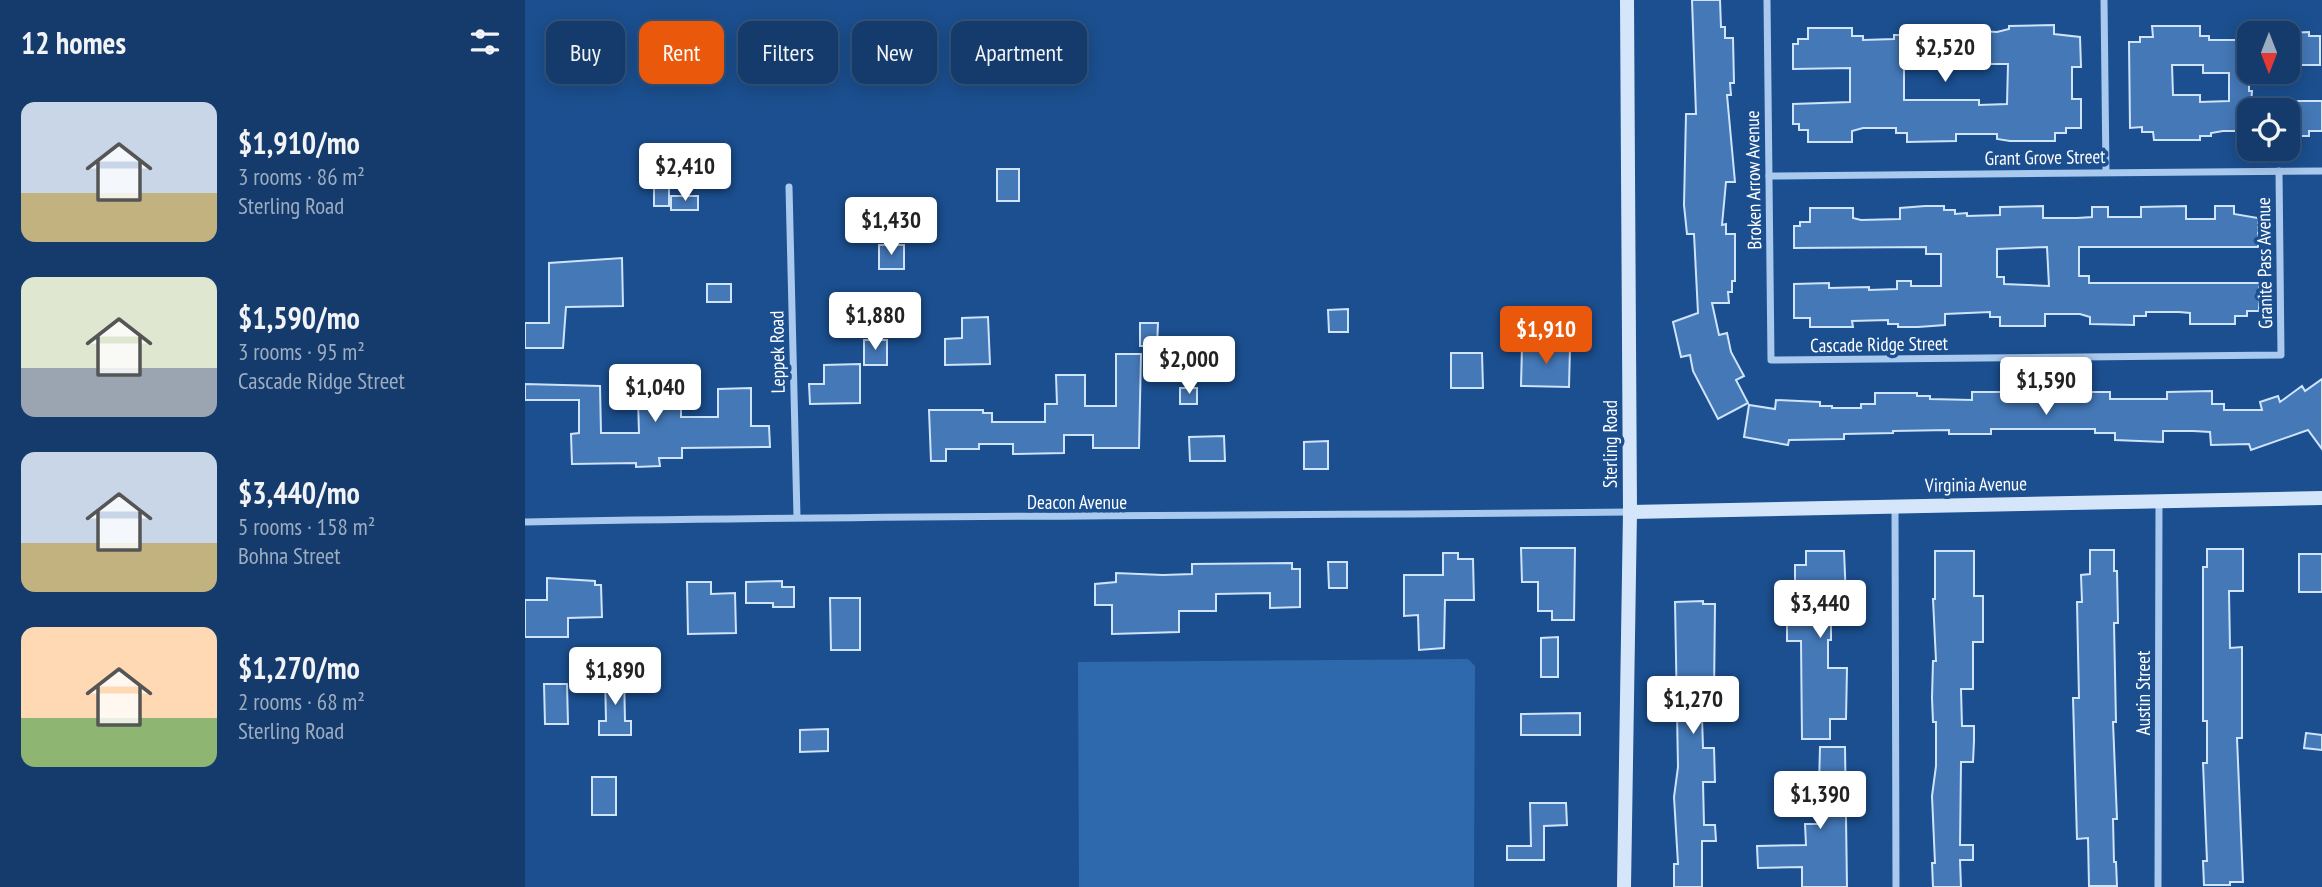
<!DOCTYPE html>
<html lang="en">
<head>
<meta charset="utf-8">
<style>
  body { margin:0; font-family:"PT Sans Narrow",sans-serif; background:#1d4271; color:#f1f3f6; height:100vh; display:flex; flex-direction:column; font-size:26px; white-space:nowrap }
  * { box-sizing:border-box; margin:0 }
  p { font-size:23px; color:#9dadc1 }
  .icon { flex:none; width:38px; height:38px; fill:none; stroke:currentColor; stroke-width:2; stroke-linecap:round; stroke-linejoin:round }
  .map { position:relative; flex:1; overflow:hidden }
  .sheet { display:flex; flex-direction:column; background:#143b6b; width:525px }
  .sheet>* { flex:none }
  .hud { position:absolute; left:21px; top:21px; width:665px; height:63px; display:flex; gap:14px }
  .needle { width:46px; rotate:180deg }
  .buttons { position:absolute; left:1712px; top:21px; display:grid; gap:14px }
  .buttons a { display:grid; place-items:center; width:63px; height:63px; border-radius:14px; background:#143b6b; box-shadow:0 4px 18px #0003,0 0 0 2px #33557e; font-size:35px }
  .price { position:absolute; translate:-50% -60px; padding:0 16px; border-radius:7px; background:#fff; color:#222; font-size:23px; line-height:46px; filter:drop-shadow(0 2px 4px #0008) }
  .price::after { content:''; position:absolute; left:50%; top:42px; width:21px; height:16px; margin-left:-10px; background:inherit; clip-path:polygon(0 0,100% 0,50% 100%) }
  .price.selected { background:#ea580c; color:#fff }
  ul { padding:0; list-style:none }
  li { display:flex; align-items:center; gap:21px; height:175px; padding:0 21px }
  li span { display:grid; place-items:center; flex:none; width:196px; height:140px; border-radius:14px; color:#555 }
  li>.icon { margin-inline-start:auto }
  span .icon { width:84px; height:84px; fill:#fffc; stroke-width:1 }
  li b { font-size:30px }
  h2 { display:flex; justify-content:space-between; align-items:center; height:84px; padding:0 21px; font-size:30px }
  .tag { padding:0 24px; border-radius:14px; background:#143b6b; box-shadow:0 4px 18px #0003,0 0 0 2px #33557e; font-size:24px; line-height:63px }
  .tag.selected { background:#ea580c; color:#fff }
  main { display:flex; flex:1; min-height:0 }
  .map>svg:first-child { display:block }
  .green { fill:#2e69ad }
  .building { fill:#4478b7; stroke:#cfe3fa; stroke-width:2; fill-rule:evenodd }
  .lines { fill:none; stroke-linecap:round; stroke-linejoin:round }
  .street { stroke:#a9c9ee; stroke-width:7 }
  .secondary { stroke:#d6e6fa; stroke-width:14 }
  .labels { text-anchor:middle; stroke-width:7; stroke-linejoin:round; paint-order:stroke }
  .street-label { font-size:19px; fill:#fff; stroke:#1b4f8f }
</style>
</head>
<body>
<main>
<section class="sheet">
<h2>12 homes<svg class="icon" aria-label="filters" viewBox="0 0 24 24"><path d="M4 7h16M4 17h16"/><circle cx="9" cy="7" r="2"/><circle cx="15" cy="17" r="2"/></svg></h2>
<ul>
<li><span style="background:linear-gradient(#c9d6e8 65%,#c2b280 0)"><svg class="icon" aria-label="home" viewBox="0 0 24 24"><path d="M3 11l9-7 9 7M6 9v11h12V9"/></svg></span><div><b>$1,910/mo</b><p>3 rooms · 86 m²</p><p>Sterling Road</p></div></li>
<li><span style="background:linear-gradient(#dfe7d0 65%,#9aa5b1 0)"><svg class="icon" aria-label="home" viewBox="0 0 24 24"><path d="M3 11l9-7 9 7M6 9v11h12V9"/></svg></span><div><b>$1,590/mo</b><p>3 rooms · 95 m²</p><p>Cascade Ridge Street</p></div></li>
<li><span style="background:linear-gradient(#c9d6e8 65%,#c2b280 0)"><svg class="icon" aria-label="home" viewBox="0 0 24 24"><path d="M3 11l9-7 9 7M6 9v11h12V9"/></svg></span><div><b>$3,440/mo</b><p>5 rooms · 158 m²</p><p>Bohna Street</p></div></li>
<li><span style="background:linear-gradient(#ffd9b3 65%,#8fb573 0)"><svg class="icon" aria-label="home" viewBox="0 0 24 24"><path d="M3 11l9-7 9 7M6 9v11h12V9"/></svg></span><div><b>$1,270/mo</b><p>2 rooms · 68 m²</p><p>Sterling Road</p></div></li>
</ul>
</section>
<div class="map">
<svg width="1797" height="887" viewBox="0 0 1797 887">
  <rect width="100%" height="100%" fill="#1b4f8f"/>
  <polygon class="green" points="943,659 950,666 949,887 554,887 553,662"/>
  <g class="building">
    <polygon points="1167,0 1195,0 1196,27 1200,27 1200,38 1208,38 1209,83 1205,83 1206,95 1202,95 1210,182 1201,182 1197,225 1201,224 1201,234 1210,234 1210,281 1207,281 1207,292 1203,292 1204,303 1187,303 1194,335 1202,333 1206,352 1219,376 1211,380 1223,403 1193,419 1168,371 1165,355 1156,357 1148,322 1173,313 1169,234 1162,234 1159,205 1161,114 1171,114"/>
    <path d="M1529,25v9l26,3 1,30h-9v32h9v29h-15v5h-11v8h-45l-13,-2v-5h-41v7l-49,1v-9h-11v-5h-33l-11,3v11h-44v-12h-9v-6h-6v-20l57,-2v-34l-57,1v-25h5v-5h10v-11h44v8h11v4l31,-1v-4h12v-8l91,5 12,-3v-3zM1401,64h82l-1,40 -28,1v-5h-75v-32l22,-1z"/>
    <path d="M1627,26h48v10h9v4h40v51h3l-3,40h-26l-12,2v3h-11v4h-46l-1,-8h-11v-5l-12,1 -1,-86h11v-5h13zM1647,65h31v8h26v28l-29,1v-7h-27z"/>
    <polygon points="1784,32 1784,36 1795,36 1795,65 1762,65 1762,33"/>
    <polygon points="1762,101 1797,101 1797,131 1784,131 1784,136 1762,136"/>
    <rect x="129" y="169" width="15" height="37"/>
    <rect x="472" y="169" width="22" height="32"/>
    <rect x="146" y="196" width="27" height="14"/>
    <path d="M1400,206h19v4h11v4l12,-1v3l33,-1v-8l43,-1v12h34l15,-1v-10h16v10h33v-10l45,-1v13h29v-13h19v8l24,4v29h-179v29h10v7h170v28h-12v5h-12v8h-45v-11l-11,-1h-33v4h-12v9l-44,-1v-7l-10,-3h-35v12h-45v-9h-10v-5l-45,2v11l-27,2h-20v-3h-10v-4l-36,1 1,6h-43v-9h-16v-34l35,-1v5l40,-1v3l28,-1v-8h14v5h30v-32h-15v-7l-132,1v-22h6v-4h10v-14h43v10l8,2 39,-1v-11zM1522,247l2,39 -45,-2v-7h-7v-28z"/>
    <rect x="354" y="245" width="25" height="24"/>
    <polygon points="97,258 98,306 41,307 38,348 0,348 0,323 24,323 24,263"/>
    <rect x="182" y="284" width="24" height="18"/>
    <polygon points="823,309 823,332 804,332 803,310"/>
    <polygon points="463,317 465,364 420,365 420,339 437,338 437,318"/>
    <polygon points="615,323 633,323 632,346 615,346"/>
    <rect x="339" y="340" width="23" height="25"/>
    <polygon points="997,346 1045,347 1044,387 996,386"/>
    <polygon points="926,353 957,353 958,388 926,388"/>
    <polygon points="591,354 616,354 614,448 568,448 568,435 539,435 539,453 488,454 488,444 454,444 454,449 421,449 421,461 406,461 404,410 458,410 458,413 467,413 467,422 520,422 520,404 532,404 531,375 560,375 560,406 591,406"/>
    <polygon points="335,364 335,403 285,404 284,384 299,384 299,365"/>
    <polygon points="121,373 122,383 156,383 156,417 193,417 193,389 226,388 226,426 244,426 245,447 157,448 157,458 134,458 135,466 111,467 111,463 47,464 46,434 54,433 54,400 0,400 0,384 75,386 76,433 114,433 113,400 107,400 108,374"/>
    <polygon points="1797,379 1797,449 1783,430 1726,450 1724,444 1686,445 1685,432 1668,431 1638,431 1638,442 1590,440 1590,433 1570,433 1570,429 1466,429 1466,434 1424,434 1424,430 1368,431 1368,433 1319,434 1319,439 1264,440 1263,445 1219,437 1224,405 1250,409 1251,400 1295,402 1295,406 1307,406 1307,408 1336,408 1336,404 1350,404 1350,393 1392,393 1392,396 1405,396 1405,399 1447,400 1447,392 1492,392 1493,395 1503,395 1503,398 1533,398 1533,396 1546,396 1546,392 1585,392 1585,399 1642,399 1642,392 1687,391 1687,404 1699,404 1699,410 1737,410 1735,402 1753,396 1755,402 1777,386 1780,391"/>
    <rect x="655" y="388" width="17" height="16"/>
    <polygon points="699,436 700,461 665,461 664,437"/>
    <polygon points="803,441 803,469 779,469 779,442"/>
    <polygon points="996,548 1050,548 1049,620 1027,620 1027,611 1013,611 1013,582 997,582"/>
    <polygon points="1682,549 1718,549 1718,591 1704,591 1705,648 1717,647 1717,738 1712,738 1718,882 1705,882 1705,885 1679,885 1678,861 1682,861 1678,763 1682,763 1682,721 1678,721 1678,567 1682,567"/>
    <polygon points="1565,550 1589,550 1589,571 1592,571 1593,623 1589,623 1591,722 1588,722 1592,819 1588,819 1589,862 1591,862 1592,886 1564,886 1563,838 1552,839 1548,698 1554,698 1552,602 1557,602 1556,575 1565,574"/>
    <polygon points="1281,551 1319,551 1322,622 1306,622 1306,640 1303,640 1303,668 1322,668 1321,719 1305,719 1305,739 1277,739 1276,641 1262,641 1262,618 1270,618 1270,565 1281,565"/>
    <polygon points="1410,551 1449,551 1449,596 1458,596 1458,642 1448,642 1448,689 1436,689 1437,726 1449,726 1449,741 1448,762 1436,762 1435,845 1448,845 1448,860 1435,860 1436,887 1408,887 1407,863 1410,863 1407,796 1411,766 1411,722 1408,722 1407,698 1408,661 1411,661 1408,599 1410,599"/>
    <polygon points="918,553 933,553 933,559 948,559 949,600 920,600 919,648 894,650 893,615 879,616 879,575 918,575"/>
    <rect x="1774" y="554" width="23" height="38"/>
    <polygon points="803,562 822,562 822,588 804,588"/>
    <polygon points="767,563 767,569 775,569 775,607 745,608 745,593 691,594 691,611 654,611 654,632 587,634 587,605 570,605 570,584 591,582 591,573 638,575 667,574 667,564"/>
    <polygon points="22,578 70,581 70,585 76,585 77,617 43,618 43,637 0,637 0,600 22,600"/>
    <polygon points="257,581 257,587 269,587 269,607 248,607 248,603 221,603 221,582"/>
    <polygon points="162,582 186,582 186,594 210,593 211,633 163,634"/>
    <polygon points="305,598 335,598 335,650 306,650"/>
    <polygon points="1178,601 1178,604 1190,604 1189,695 1186,695 1186,717 1177,717 1178,748 1189,748 1190,782 1178,782 1179,825 1190,825 1191,841 1177,841 1177,887 1149,887 1149,864 1153,864 1149,797 1153,767 1150,602"/>
    <polygon points="1033,637 1033,677 1016,677 1016,638"/>
    <polygon points="99,673 100,721 106,721 106,735 74,735 74,721 81,721 80,674"/>
    <polygon points="19,684 42,684 43,724 20,724"/>
    <polygon points="1055,713 1055,735 996,735 996,714"/>
    <polygon points="303,729 303,751 275,752 275,730"/>
    <polygon points="1781,733 1797,735 1797,750 1779,748"/>
    <polygon points="1295,747 1320,747 1322,887 1277,887 1277,867 1233,868 1232,846 1281,845 1280,824 1293,824"/>
    <rect x="67" y="777" width="24" height="38"/>
    <polygon points="1005,803 1041,803 1042,825 1019,826 1019,860 982,860 982,846 1006,846"/>
  </g>
  <g class="lines">
    <g class="street">
      <polyline points="1242,0 1246,360 1756,355 1754,171"/>
      <polyline points="1579,0 1581,172"/>
      <polyline points="1244,176 1797,171"/>
      <polyline points="264,187 272,517"/>
      <polyline points="1370,506 1371,887"/>
      <path d="M0,522c368,-7 736,-6 1104,-10"/>
      <polyline points="1633,887 1634,500"/>
    </g>
    <g class="secondary">
      <polyline points="1105,512 1797,498"/>
      <polyline points="1099,887 1105,512 1102,0"/>
    </g>
  </g>
  <g class="labels">
    <g class="street-label">
      <text transform="translate(1520 157) rotate(-1)" y="7">Grant Grove Street</text>
      <text transform="translate(1228 180) rotate(-91)" y="7">Broken Arrow Avenue</text>
      <text transform="translate(1739 263) rotate(-91)" y="7">Granite Pass Avenue</text>
      <text transform="translate(1354 344) rotate(-1)" y="7">Cascade Ridge Street</text>
      <text transform="translate(252 352) rotate(-91)" y="7">Leppek Road</text>
      <text transform="translate(1085 444) rotate(-90)" y="7">Sterling Road</text>
      <text transform="translate(1451 484) rotate(-1)" y="7">Virginia Avenue</text>
      <text x="552" y="509">Deacon Avenue</text>
      <text transform="translate(1618 693) rotate(-90)" y="7">Austin Street</text>
    </g>
  </g>
</svg>
<div class="buttons">
<a><svg class="needle" viewBox="-14 -14 28 28"><path d="M0-13l5 13h-10z" fill="#e53935"/><path d="M0 13l5-13h-10z" fill="#9dadc1"/></svg></a>
<a><svg class="icon" aria-label="locate" viewBox="0 0 24 24"><circle cx="12" cy="12" r="6"/><path d="M12 2v4M12 18v4M2 12h4M18 12h4"/></svg></a>
</div>
<b class="price" style="left:1420px;top:84px">$2,520</b>
<b class="price" style="left:160px;top:203px">$2,410</b>
<b class="price" style="left:366px;top:257px">$1,430</b>
<b class="price" style="left:350px;top:352px">$1,880</b>
<b class="price selected" style="left:1021px;top:366px">$1,910</b>
<b class="price" style="left:664px;top:396px">$2,000</b>
<b class="price" style="left:1521px;top:417px">$1,590</b>
<b class="price" style="left:130px;top:424px">$1,040</b>
<b class="price" style="left:1295px;top:640px">$3,440</b>
<b class="price" style="left:90px;top:707px">$1,890</b>
<b class="price" style="left:1168px;top:736px">$1,270</b>
<b class="price" style="left:1295px;top:831px">$1,390</b>
<div class="hud">
<a class="tag">Buy</a>
<a class="tag selected">Rent</a>
<a class="tag">Filters</a>
<a class="tag">New</a>
<a class="tag">Apartment</a>
</div>
</div>
</main>
</body>
</html>
